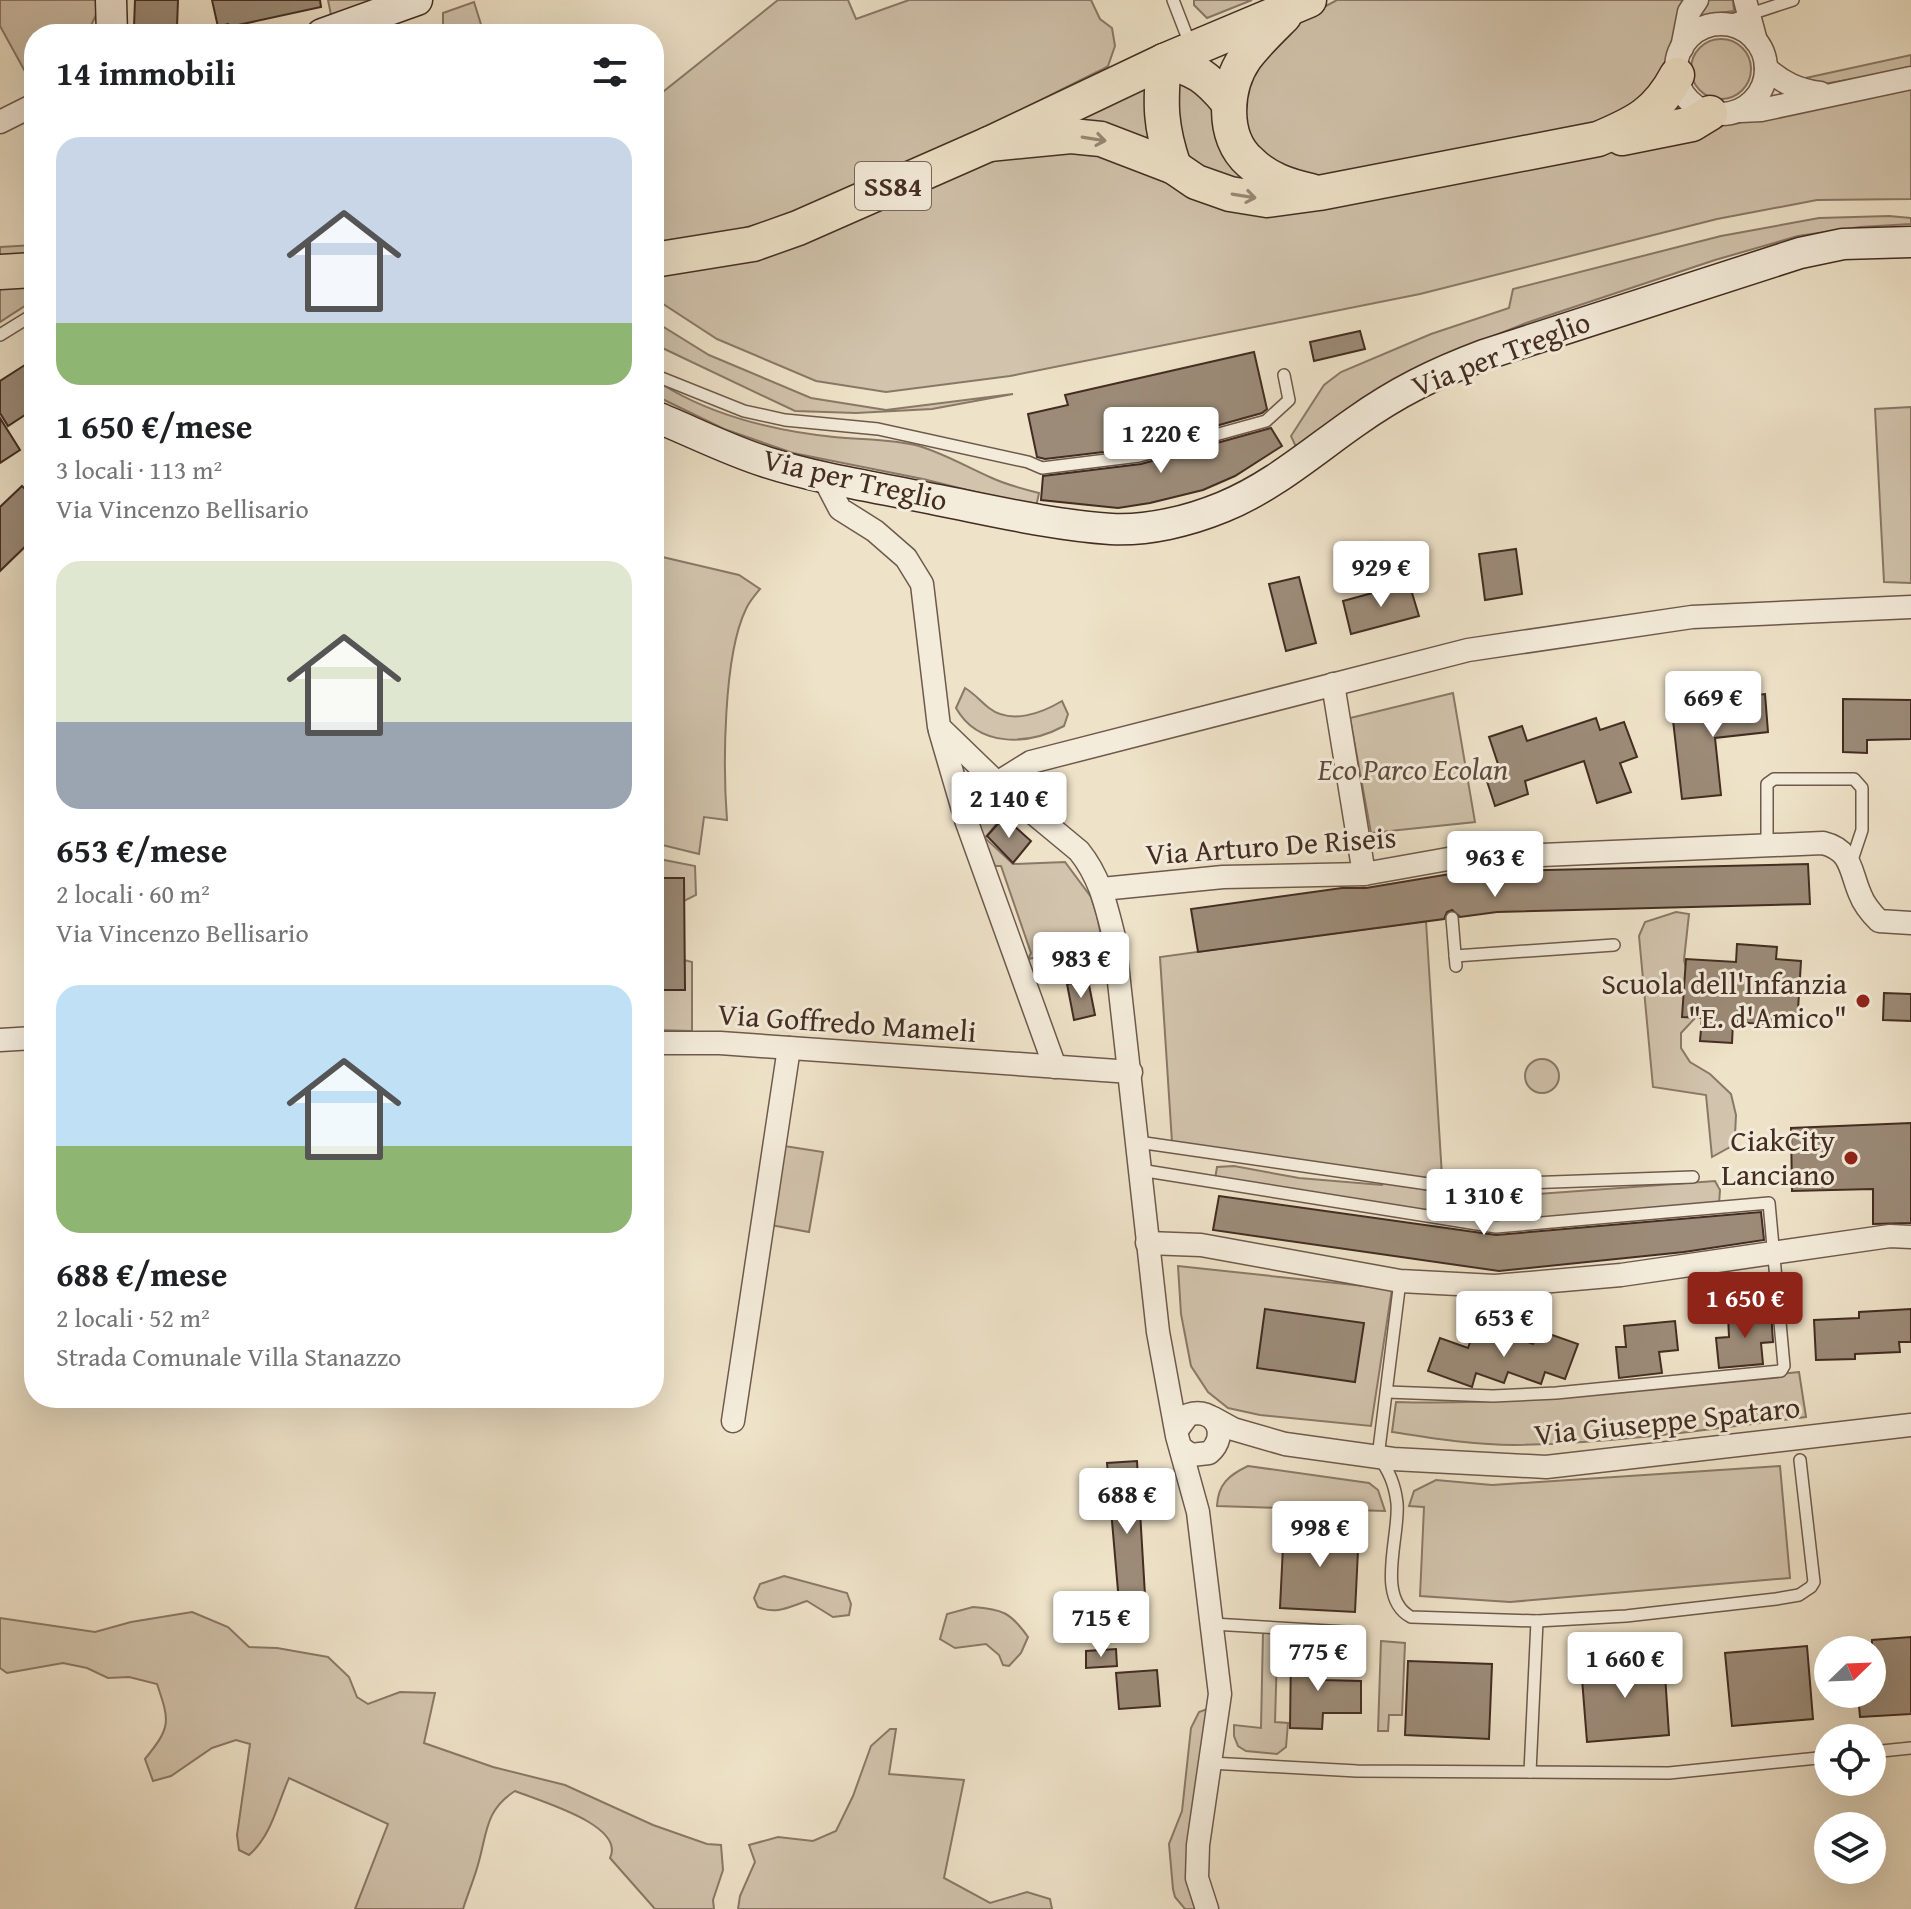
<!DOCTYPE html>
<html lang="it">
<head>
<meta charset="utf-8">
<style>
  body { margin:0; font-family:"Gentium Book Plus",serif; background:#f2f2f2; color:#202124; height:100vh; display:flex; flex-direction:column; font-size:30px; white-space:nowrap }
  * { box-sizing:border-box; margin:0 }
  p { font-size:26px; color:#757577 }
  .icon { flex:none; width:44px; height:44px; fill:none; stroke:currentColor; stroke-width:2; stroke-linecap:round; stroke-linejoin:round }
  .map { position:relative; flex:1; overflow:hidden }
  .drawer { position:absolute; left:24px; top:24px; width:640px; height:1384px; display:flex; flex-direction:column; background:#fff; border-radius:32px; box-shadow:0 8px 32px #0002 }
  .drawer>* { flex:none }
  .needle { width:52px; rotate:67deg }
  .fabs { position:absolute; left:1814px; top:1636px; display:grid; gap:16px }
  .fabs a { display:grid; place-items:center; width:72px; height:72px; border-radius:50%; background:#fff; box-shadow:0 8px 32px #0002; font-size:40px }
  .price { position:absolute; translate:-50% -68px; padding:0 18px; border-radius:8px; background:#fff; color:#222; font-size:26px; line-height:52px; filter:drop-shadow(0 2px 4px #0008) }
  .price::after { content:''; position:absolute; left:50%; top:48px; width:24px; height:18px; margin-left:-12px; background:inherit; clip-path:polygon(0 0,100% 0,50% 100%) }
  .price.active { background:#8f2418; color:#fff }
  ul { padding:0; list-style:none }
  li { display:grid; align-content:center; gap:16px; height:424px; padding:0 32px }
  li span { display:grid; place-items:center; height:248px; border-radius:24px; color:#555 }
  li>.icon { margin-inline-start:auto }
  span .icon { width:144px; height:144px; fill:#fffc; stroke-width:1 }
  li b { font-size:34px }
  h2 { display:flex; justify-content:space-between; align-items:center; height:96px; padding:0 32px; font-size:34px }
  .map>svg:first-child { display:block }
  .green { fill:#d1c3ac; stroke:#8a7867; stroke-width:2 }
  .building { fill:#9c8b78; stroke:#432d22; stroke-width:2 }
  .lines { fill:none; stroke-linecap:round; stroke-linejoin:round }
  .lane-casing { stroke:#6e5a4c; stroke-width:14 }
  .street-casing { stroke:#6e5a4c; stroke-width:25 }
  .secondary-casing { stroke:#432d22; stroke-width:33 }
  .primary-casing { stroke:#432d22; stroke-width:37 }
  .lane { stroke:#f4ecdb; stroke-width:11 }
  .street { stroke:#f4ecdb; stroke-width:22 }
  .secondary { stroke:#f4ecdb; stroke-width:30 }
  .primary { stroke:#eee2c8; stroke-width:34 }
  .oneway { stroke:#988875 }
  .poi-dot { fill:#8f2418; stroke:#f4ecdb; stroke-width:3 }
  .labels { text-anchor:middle; stroke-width:6; stroke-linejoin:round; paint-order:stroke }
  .shield { fill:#f4ecdb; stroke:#78665a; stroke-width:2 }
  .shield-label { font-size:28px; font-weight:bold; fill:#432d22 }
  .street-label { font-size:30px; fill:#432d22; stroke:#f4ecdb }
  .park-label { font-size:30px; font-style:italic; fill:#5f4b3e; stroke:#f4ecdb }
  .poi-label { font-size:30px; fill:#432d22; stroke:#f4ecdb; text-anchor:end }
</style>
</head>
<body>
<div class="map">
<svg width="1911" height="1909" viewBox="0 0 1911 1909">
  <rect width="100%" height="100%" fill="#eee2c8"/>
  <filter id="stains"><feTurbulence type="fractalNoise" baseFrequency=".0025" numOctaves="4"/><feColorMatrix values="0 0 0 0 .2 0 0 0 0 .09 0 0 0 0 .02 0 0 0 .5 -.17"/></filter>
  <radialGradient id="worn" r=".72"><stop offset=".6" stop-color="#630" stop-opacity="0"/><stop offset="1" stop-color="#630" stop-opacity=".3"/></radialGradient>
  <g class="green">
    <polygon points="0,0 98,0 96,15 87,34 34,34 33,86 0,26"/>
    <polygon points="328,0 386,0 331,15"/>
    <path d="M778,0h70l8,19 53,-19h182l9,19 12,9 3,18 -7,20 -7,4c-81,40 -160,81 -242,116 -65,28 -133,54 -205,56v-143z"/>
    <polygon points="1194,0 1252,0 1207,18 1194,5"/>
    <path d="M1337,0h352c-13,32 -17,63 -30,96l-58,28 -294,55 -49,-25 -14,-27 -5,-35 44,-63z"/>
    <polygon points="1705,0 1733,0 1734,11 1712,14 1695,20"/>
    <polygon points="474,2 484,34 443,34 443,13"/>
    <circle cx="1721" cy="69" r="30"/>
    <polygon points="1911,55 1911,69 1818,85 1801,79"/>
    <polygon points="1182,69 1204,83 1263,179 1222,183 1184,155 1171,109"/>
    <polygon points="1154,84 1160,151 1059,126"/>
    <polygon points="1911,85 1911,199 1817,200 1717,219 1420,294 1010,376 886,392 816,381 717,339 654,298 654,273 970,163 1064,139 1253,203 1712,121 1760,117"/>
    <polygon points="1889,216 1911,218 1911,224 1860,227 1798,236 1715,260 1526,323 1425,364 1296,447 1291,436 1324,385 1341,372 1431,334 1509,308 1513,289 1721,236 1819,218"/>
    <polygon points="34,245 34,254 0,255 0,247"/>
    <polygon points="34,284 34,300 0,322 0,285"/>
    <polygon points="654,321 709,355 811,398 886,410 1013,394 932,409 856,413 795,411 654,344"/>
    <path d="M654,379c51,35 119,52 180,58 28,3 57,2 85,9 26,8 48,21 73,32 15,7 31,11 47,15l-3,14 -113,-28 -130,-26 -69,-24 -70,-34z"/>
    <polygon points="1911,407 1911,583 1884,582 1875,409"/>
    <path d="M654,555l85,20 21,14c-5,6 -11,13 -14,20 -23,47 -23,159 -19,211l-23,-3 -5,37 -45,-11z"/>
    <path d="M965,688c10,6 16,14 24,20 22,17 53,5 73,-7l6,13 -4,12c-37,20 -86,21 -108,-18z"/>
    <polygon points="1453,693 1475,822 1371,833 1350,718"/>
    <polygon points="991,801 1017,823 1013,824 1003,816 985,838 1013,864 1065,862 1091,897 1097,916 1107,966 1068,963 1057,966 1053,954 1028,959 1031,953 1001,866 995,866 969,802"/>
    <polygon points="654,858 695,866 696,895 684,901 684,878 654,878"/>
    <polygon points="1676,912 1689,914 1684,960 1697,1016 1681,1033 1681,1048 1690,1062 1710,1074 1731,1094 1736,1115 1735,1135 1730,1147 1712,1157 1706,1095 1653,1087 1639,936 1645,922"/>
    <polygon points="1426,921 1443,1192 1509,1196 1715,1181 1720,1190 1719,1204 1642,1212 1484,1221 1215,1179 1217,1167 1234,1166 1299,1178 1382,1185 1386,1176 1172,1142 1160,957"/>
    <polygon points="684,960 692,962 692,1031 654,1030 654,990 684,990"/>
    <circle cx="1542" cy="1076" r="17"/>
    <polygon points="778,1145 823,1152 809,1232 765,1224"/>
    <polygon points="1178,1266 1392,1289 1371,1426 1260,1415 1228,1408 1208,1392 1191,1366 1181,1314"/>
    <path d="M1799,1372l7,45c-96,12 -195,27 -292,28 -41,0 -82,-7 -122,-13l4,-30c135,4 269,-15 403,-30z"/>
    <path d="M1248,1466l121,17 9,7 7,21 -168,-5c1,-22 12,-31 31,-40z"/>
    <polygon points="1780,1466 1790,1578 1510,1602 1420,1596 1424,1507 1409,1506 1414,1491 1436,1480 1492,1485"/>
    <path d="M784,1576l63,17 4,11 -2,11 -16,2 -26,-16c-18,6 -31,14 -49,6l-4,-9 6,-14z"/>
    <path d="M973,1607c30,2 38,6 55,30l-7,16 -12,13 -6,-1 -4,-10 -13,-11 -31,4 -15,-9 7,-25z"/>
    <path d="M192,1612l36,15 21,20 28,1 51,9 21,20 8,20 11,7 32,-12 35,1 -11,50 69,24 72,18 88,40 54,19 14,1 2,25 -10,30 1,9h-59l-45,-51c16,-33 -71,-57 -95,-67 -29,18 -28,41 -36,70 -4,16 -11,32 -16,48h-108l33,-85 -99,-46c-12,27 -17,57 -40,77l-10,-5 -2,-15 13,-91 -14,-4 -24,8 -41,28 -18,5 -8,-22c26,-32 25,-37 12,-75l-28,-7 -21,1 -21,-10 -24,-5 -56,10 -7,-5v-50l95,14 36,-10z"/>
    <polygon points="1263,1632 1291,1633 1291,1639 1283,1639 1282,1654 1277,1654 1275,1722 1288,1723 1286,1747 1277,1754 1246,1751 1238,1746 1234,1736 1234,1725 1261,1728"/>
    <polygon points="1381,1641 1405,1643 1402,1715 1389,1715 1388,1731 1378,1731"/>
    <polygon points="1210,1708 1197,1909 1185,1909 1175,1897 1173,1889 1169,1844 1182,1811 1191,1728 1199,1712"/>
    <polygon points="890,1729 896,1729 889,1774 964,1780 944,1878 990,1903 1027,1892 1050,1899 1052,1909 738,1909 740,1896 755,1862 749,1845 778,1837 813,1841 836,1831 853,1796 871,1746"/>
  </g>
  <g class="building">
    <polygon points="135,0 178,0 177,27 134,27"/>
    <polygon points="212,0 320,0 321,7 229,27 228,24 218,27"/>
    <polygon points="1360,331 1365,349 1314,361 1310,342"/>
    <polygon points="1254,352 1267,409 1262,413 1137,448 1045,459 1037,457 1028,414 1068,405 1065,395"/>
    <polygon points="28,363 34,372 34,409 8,426 0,413 0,381"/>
    <polygon points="0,418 20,450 0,463"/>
    <polygon points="1271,428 1282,446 1235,476 1203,490 1150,503 1118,508 1041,500 1043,476 1141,464"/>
    <polygon points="22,486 34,498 34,538 0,571 0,507"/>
    <polygon points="1516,549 1522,594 1485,600 1479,554"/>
    <polygon points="1299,577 1316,643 1286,651 1269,584"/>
    <polygon points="1409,583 1419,616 1351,634 1343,601"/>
    <polygon points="1765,694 1768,732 1715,738 1721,795 1682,799 1673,720 1689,718 1688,702"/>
    <polygon points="1843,699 1911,700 1911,739 1867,740 1867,753 1843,752"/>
    <polygon points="1596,718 1600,730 1624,722 1637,757 1620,763 1631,792 1597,803 1584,761 1525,781 1528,794 1495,806 1484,772 1499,767 1489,737 1522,726 1527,741"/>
    <polygon points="1004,817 1031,841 1013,863 987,836"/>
    <polygon points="1808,864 1810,904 1497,912 1460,917 1452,910 1447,912 1444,919 1198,952 1191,909 1342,888 1366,888 1462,872"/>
    <polygon points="654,878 684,878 685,990 654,990"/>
    <polygon points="1737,944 1777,947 1776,959 1801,961 1797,1026 1733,1022 1732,1043 1700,1041 1702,1018 1682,1017 1686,959 1736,962"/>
    <polygon points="1088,980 1095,1015 1074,1020 1067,984"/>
    <polygon points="1884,993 1911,994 1911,1021 1883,1020"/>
    <polygon points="1911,1123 1911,1223 1873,1224 1873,1189 1792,1191 1791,1128"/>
    <polygon points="1219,1196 1496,1235 1761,1212 1764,1240 1684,1252 1499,1271 1213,1230"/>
    <polygon points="1265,1309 1364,1323 1355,1382 1257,1368"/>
    <polygon points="1911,1309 1911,1342 1899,1342 1900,1352 1855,1354 1855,1359 1816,1360 1814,1320 1859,1318 1859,1312"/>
    <polygon points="1771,1312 1773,1342 1761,1343 1763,1364 1719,1368 1716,1338 1729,1337 1728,1316"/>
    <polygon points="1675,1321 1678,1350 1659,1352 1662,1373 1619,1378 1616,1347 1626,1347 1624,1326"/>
    <polygon points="1538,1330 1578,1344 1565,1379 1545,1372 1541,1384 1508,1372 1504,1383 1476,1373 1472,1387 1428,1371 1440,1338 1468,1348 1473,1334 1505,1345 1509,1335 1533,1344"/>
    <polygon points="1137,1461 1146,1612 1120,1614 1107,1463"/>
    <polygon points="1284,1526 1359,1530 1355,1612 1280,1608"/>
    <polygon points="1911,1637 1911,1714 1860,1717 1858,1694 1872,1694 1872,1640"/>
    <polygon points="1807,1646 1813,1719 1732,1726 1725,1653"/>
    <polygon points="1116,1649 1117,1666 1086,1668 1086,1651"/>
    <polygon points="1291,1652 1324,1654 1323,1680 1361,1681 1361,1713 1323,1713 1322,1729 1290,1728"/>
    <polygon points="1664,1659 1669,1735 1587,1742 1581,1666"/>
    <polygon points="1408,1661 1492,1664 1489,1739 1405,1735"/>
    <polygon points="1157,1670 1160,1706 1119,1709 1116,1673"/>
  </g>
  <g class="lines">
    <g class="lane-casing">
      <g id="lane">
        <polyline points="1173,0 1190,44"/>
        <polyline points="1717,25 1793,0"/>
        <polyline points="0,335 34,314"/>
        <polyline points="654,375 744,411 785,420 878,429 1028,462 1042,468 1139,456 1266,421 1289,400 1284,375"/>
        <polyline points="1767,846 1767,784 1774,779 1854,779 1862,788 1862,830 1851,863"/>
        <polyline points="1452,918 1456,966"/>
        <polyline points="1455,956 1614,945"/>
        <polyline points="1138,1142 1442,1186 1693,1177"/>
        <polyline points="1140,1170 1496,1227 1769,1203 1784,1366 1781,1371 1556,1393 1493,1396 1387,1392"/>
        <path d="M1400,1281l-22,176c12,14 17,28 19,46 3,33 -22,95 14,114l126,4 89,-5 150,-17 23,-4 12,-8 3,-5 -14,-122"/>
        <polyline points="1213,1624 1346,1632"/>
        <polyline points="1872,1752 1911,1748"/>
        <polyline points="1210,1763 1357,1771 1669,1773 1828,1757"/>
        <polyline points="1530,1772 1537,1621"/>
      </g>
    </g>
    <g class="street-casing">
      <g id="street">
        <polyline points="1745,0 1756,41"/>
        <circle cx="1721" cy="69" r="45"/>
        <polyline points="1682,48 1689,12 1697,0"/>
        <path d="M1766,68c17,15 32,22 54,25"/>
        <polyline points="1740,111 1761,110 1911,78"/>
        <polyline points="0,122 34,105"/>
        <path d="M830,478l-1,10 11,21 35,22 31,27 16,26 17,143 58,56 82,68c21,26 27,54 35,86l44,395 19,104 21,76 22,182 -22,151 -1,33 10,31"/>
        <polyline points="1333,684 1364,874"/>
        <polyline points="940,731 966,820 1055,1067"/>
        <polyline points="997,783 1031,762 1468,650 1692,617 1911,607"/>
        <path d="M1102,889l121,-12 141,-3 84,-15 375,-16c29,7 27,28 37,51 4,11 11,19 19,27l32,2"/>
        <polyline points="0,1040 34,1038"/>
        <polyline points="654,1043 720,1043 1131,1072"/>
        <polyline points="1147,1243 1201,1245 1400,1281 1495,1286 1621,1275 1890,1236 1911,1237"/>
        <polyline points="1213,1418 1233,1429 1285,1444 1393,1459 1546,1467 1911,1425"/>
        <polyline points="733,1421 789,1048"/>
        <path d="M1177,1430l11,-15c27,-9 42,20 21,38l-18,2 -10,-7"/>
      </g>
    </g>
    <g class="secondary-casing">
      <g id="secondary">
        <polyline points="111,0 112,34"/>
        <polyline points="322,34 417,0"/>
        <path d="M654,416c37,15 74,34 112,46 56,18 115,26 172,38 56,11 115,25 173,29 37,2 78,-8 112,-22 49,-20 89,-55 132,-85 42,-30 81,-49 129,-67l316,-102 43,-9 68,-2"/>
      </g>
    </g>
    <g class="primary-casing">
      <g id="primary">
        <path d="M1284,16c-13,13 -28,27 -39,42 -20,29 -24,79 5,104 17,17 38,24 61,29"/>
        <path d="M1164,61c-4,43 -4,65 10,106"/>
        <path d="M1164,61c32,8 43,16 64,41"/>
        <polyline points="1622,138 1692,124 1710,113"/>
        <path d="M989,144l82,-8 30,3 73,28 22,15 34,12 37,6 52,-7 279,-54c38,-16 59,-26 79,-64"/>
        <polyline points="654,260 753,244 798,228 989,144 1164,61 1309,0"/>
        <polyline points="0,272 34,270"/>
      </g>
    </g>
    <use href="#lane" class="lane"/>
    <use href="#street" class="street"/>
    <use href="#secondary" class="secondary"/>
    <use href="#primary" class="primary"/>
  </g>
  <defs><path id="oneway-shaft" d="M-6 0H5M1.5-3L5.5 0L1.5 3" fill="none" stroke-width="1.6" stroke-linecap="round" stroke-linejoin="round" transform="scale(2)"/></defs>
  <g class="oneway">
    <use href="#oneway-shaft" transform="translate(1094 139) rotate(9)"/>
    <use href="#oneway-shaft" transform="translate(1244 196) rotate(9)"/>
  </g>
  <g class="poi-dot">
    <circle cx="1863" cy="1001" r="8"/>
    <circle cx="1851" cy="1158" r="8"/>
  </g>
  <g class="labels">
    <rect class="shield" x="855" y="162" width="76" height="48" rx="6"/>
    <g class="shield-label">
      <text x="893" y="196">SS84</text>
    </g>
    <g class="street-label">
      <text transform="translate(1501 354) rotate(-21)" y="10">Via per Treglio</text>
      <text transform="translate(855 480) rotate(13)" y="10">Via per Treglio</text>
      <text transform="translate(1271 846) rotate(-4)" y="10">Via Arturo De Riseis</text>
      <text transform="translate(847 1023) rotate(4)" y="10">Via Goffredo Mameli</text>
      <text transform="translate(1667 1421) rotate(-6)" y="10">Via Giuseppe Spataro</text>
    </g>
    <g class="park-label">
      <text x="1413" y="780">Eco Parco Ecolan</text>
    </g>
    <g class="poi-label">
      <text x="1847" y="994">Scuola dell'Infanzia<tspan x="1847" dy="34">"E. d'Amico"</tspan></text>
      <text x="1835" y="1151">CiakCity<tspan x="1835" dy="34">Lanciano</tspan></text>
    </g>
  </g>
  <rect width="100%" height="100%" filter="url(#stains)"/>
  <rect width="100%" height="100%" fill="url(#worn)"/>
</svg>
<div class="fabs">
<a><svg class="needle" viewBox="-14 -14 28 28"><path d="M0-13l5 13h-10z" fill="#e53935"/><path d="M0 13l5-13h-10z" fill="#757577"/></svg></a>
<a><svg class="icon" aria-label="locate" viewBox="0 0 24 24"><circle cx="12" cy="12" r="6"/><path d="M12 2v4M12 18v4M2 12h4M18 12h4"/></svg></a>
<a><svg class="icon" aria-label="layers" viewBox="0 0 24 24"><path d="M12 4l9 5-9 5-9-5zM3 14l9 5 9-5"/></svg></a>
</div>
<b class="price" style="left:1161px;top:475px">1 220 €</b>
<b class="price" style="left:1381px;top:609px">929 €</b>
<b class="price" style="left:1713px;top:739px">669 €</b>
<b class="price" style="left:1009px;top:840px">2 140 €</b>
<b class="price" style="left:1495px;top:899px">963 €</b>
<b class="price" style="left:1081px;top:1000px">983 €</b>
<b class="price" style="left:1484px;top:1237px">1 310 €</b>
<b class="price active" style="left:1745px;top:1340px">1 650 €</b>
<b class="price" style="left:1504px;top:1359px">653 €</b>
<b class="price" style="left:1127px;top:1536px">688 €</b>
<b class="price" style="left:1320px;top:1569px">998 €</b>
<b class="price" style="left:1101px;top:1659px">715 €</b>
<b class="price" style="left:1318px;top:1693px">775 €</b>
<b class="price" style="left:1625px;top:1700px">1 660 €</b>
<section class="drawer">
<h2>14 immobili<svg class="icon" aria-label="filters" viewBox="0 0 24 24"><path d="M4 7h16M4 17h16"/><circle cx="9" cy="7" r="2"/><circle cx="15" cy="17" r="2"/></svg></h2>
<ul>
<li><span style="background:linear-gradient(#c9d6e8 75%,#8fb573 0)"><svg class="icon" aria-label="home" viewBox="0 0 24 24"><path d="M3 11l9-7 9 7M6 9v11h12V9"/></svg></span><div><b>1 650 €/mese</b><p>3 locali · 113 m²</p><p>Via Vincenzo Bellisario</p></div></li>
<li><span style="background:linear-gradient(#dfe7d0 65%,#9aa5b1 0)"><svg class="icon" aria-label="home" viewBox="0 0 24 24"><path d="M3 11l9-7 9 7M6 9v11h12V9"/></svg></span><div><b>653 €/mese</b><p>2 locali · 60 m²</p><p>Via Vincenzo Bellisario</p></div></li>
<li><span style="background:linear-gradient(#bfe0f5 65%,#8fb573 0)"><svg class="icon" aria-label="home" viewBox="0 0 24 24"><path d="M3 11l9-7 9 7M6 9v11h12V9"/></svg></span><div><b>688 €/mese</b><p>2 locali · 52 m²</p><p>Strada Comunale Villa Stanazzo</p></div></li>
</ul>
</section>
</div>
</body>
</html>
